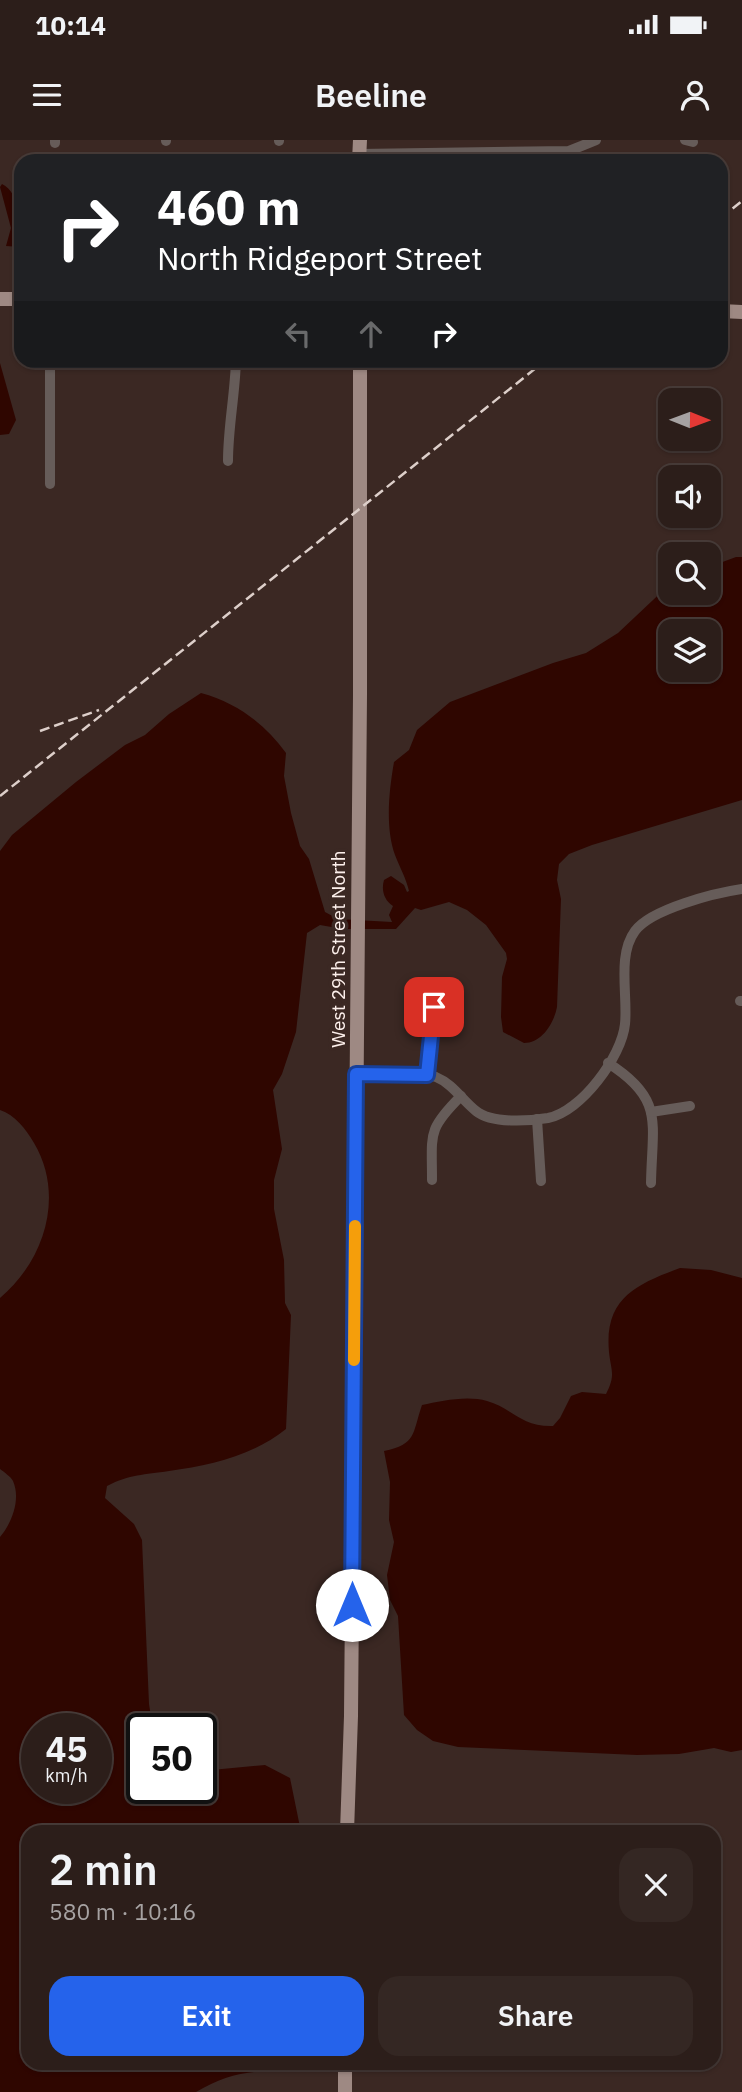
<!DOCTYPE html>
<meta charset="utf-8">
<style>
body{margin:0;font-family:"IBM Plex Sans",sans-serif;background:#342723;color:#f1f3f6;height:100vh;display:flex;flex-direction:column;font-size:26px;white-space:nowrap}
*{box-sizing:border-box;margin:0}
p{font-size:23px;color:#a6a2a2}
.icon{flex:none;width:38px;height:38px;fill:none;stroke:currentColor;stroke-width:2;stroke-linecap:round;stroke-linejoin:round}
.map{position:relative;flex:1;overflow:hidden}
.panel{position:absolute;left:21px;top:1685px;width:700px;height:245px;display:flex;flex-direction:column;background:#2c1e1a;border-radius:21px;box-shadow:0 2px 5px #0004,0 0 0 2px #483c39}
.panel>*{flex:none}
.banner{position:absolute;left:14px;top:14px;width:714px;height:214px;border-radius:21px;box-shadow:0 2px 5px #0004,0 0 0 2px #483c39;background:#202124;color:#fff;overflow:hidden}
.needle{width:46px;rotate:91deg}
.buttons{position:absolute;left:658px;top:248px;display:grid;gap:14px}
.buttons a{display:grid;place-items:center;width:63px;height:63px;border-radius:14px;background:#2c1e1a;box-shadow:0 2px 5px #0004,0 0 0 2px #483c39;font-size:35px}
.speed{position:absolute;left:21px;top:1573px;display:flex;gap:14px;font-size:35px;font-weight:700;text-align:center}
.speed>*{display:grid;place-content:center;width:91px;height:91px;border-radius:50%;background:#2c1e1a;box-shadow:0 2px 5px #0004,0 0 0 2px #483c39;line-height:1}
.speed small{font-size:18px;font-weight:400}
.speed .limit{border:4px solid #111;border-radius:10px;background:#fff;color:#111}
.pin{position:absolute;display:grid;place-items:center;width:60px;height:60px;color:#fff;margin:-30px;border-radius:14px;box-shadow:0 4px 10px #0006}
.me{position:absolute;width:77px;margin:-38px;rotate:0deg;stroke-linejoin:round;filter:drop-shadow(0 0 5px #0008)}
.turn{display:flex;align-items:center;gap:24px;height:147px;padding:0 28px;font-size:32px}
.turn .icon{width:91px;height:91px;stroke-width:2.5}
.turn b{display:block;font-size:49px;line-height:60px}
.lanes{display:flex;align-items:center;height:66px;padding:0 28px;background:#0003;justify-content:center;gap:35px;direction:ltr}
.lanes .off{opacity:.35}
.round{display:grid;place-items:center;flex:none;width:74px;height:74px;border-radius:21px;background:#342723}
.summary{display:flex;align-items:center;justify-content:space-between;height:119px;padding:0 28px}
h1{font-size:42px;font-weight:600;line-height:52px}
.primary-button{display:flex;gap:14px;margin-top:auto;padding:14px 28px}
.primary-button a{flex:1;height:80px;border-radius:21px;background:#2563eb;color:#fff;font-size:28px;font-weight:600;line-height:80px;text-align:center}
.primary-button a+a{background:#342723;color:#f1f3f6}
.status{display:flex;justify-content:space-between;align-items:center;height:49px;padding:0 35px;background:#2c1e1a;direction:ltr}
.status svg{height:19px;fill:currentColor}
header{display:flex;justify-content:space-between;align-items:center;height:91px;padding:0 28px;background:#2c1e1a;font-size:32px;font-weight:600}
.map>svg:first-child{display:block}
.water{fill:#2f0600;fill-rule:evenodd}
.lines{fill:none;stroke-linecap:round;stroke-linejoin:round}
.minor{stroke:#665c59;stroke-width:10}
.major{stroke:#9e8983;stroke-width:14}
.rail{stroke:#ddcfca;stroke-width:2.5;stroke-dasharray:10 5;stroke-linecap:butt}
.route-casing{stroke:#184099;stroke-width:18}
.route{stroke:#2563eb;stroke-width:12}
.slow{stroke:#f59e0b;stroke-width:12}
.labels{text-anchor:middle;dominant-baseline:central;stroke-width:7;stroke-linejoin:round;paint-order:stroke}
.street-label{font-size:19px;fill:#fcefeb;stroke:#3b2823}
</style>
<div class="status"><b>10:14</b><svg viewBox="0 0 49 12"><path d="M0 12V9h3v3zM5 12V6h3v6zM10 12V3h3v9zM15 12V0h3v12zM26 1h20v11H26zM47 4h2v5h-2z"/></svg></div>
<header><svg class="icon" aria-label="menu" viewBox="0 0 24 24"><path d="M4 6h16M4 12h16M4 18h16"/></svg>Beeline<svg class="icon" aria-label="person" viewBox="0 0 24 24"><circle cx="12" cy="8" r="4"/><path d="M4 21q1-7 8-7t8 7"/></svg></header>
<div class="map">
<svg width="742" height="1952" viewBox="0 0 742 1952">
<rect width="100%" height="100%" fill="#3b2823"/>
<!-- water -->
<g class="water">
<path d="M2,44C21,53 21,88 21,107L6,106L11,88L0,47Z"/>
<path d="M0,223L16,280L9,294L0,295Z"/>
<path d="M736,417H742V660L592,705L569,714L559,724L557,740L561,759L557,867C554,883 542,903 524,903L503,892L501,877L502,837L507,819L506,813L486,785L467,770L449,762L421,770L415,768L396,789H343L320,785L307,793L296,892L282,934L273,950L282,1009L274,1040V1069L284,1120L285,1163L291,1175L286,1289C252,1316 211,1325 169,1331C144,1335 130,1334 107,1346L105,1358L134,1384L142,1400L149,1564L153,1589H142V1648H201V1631L265,1625L290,1638L301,1692H28V1923H273L266,1931C239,1932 220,1938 196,1952H0V1397C12,1383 21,1359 13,1341C11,1337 4,1332 0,1329V1158C45,1120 65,1055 34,1003C26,989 15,975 0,970V711L12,695L76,642L125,605L145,595L169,574L201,553C237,563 264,583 286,613L284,636L291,673L300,706L309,719L325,772L338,779L392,782L389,775L393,766C384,760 381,750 384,740L391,736L404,745L407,752L409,751C406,738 400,728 395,715C385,687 389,651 394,622L409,610L417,590L450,562L553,523L586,513L618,493L670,444V453H709V427ZM670,492H709V530H670ZM37,1589H96V1648H37Z"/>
<path d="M680,1128L711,1130L742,1138V1610L731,1612L714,1608L679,1614L637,1615L458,1607L433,1601L417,1590L404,1575L398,1476L390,1460L387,1435L394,1402L389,1380L390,1342L384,1311C417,1304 412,1294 422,1265C441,1261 467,1255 487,1261C512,1268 521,1287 553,1286L560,1278L571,1256L582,1252L606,1254C616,1235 611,1231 609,1212C604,1158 637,1144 680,1128Z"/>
</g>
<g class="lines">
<!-- minor -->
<g class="minor">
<path d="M279,0V1"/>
<path d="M685,0L693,2"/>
<path d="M166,1V0"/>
<path d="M55,3V0"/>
<path d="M359,14L569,11L596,0"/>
<path d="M228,321C228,287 235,255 236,220"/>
<path d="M50,344V220"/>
<path d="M740,861H742"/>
<path d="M608,923C665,959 652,983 651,1043"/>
<path d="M356,934C379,934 415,930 436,937C453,944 462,960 476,971C492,984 529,981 548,978C581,972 622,916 625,884C628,856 617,815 635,791C651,769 715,753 742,749"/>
<path d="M427,935L432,905L434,853"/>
<path d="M651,972L690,966"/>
<path d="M537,979L541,1041"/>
<path d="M432,1040C432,993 427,990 461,956"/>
</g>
<!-- major -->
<g class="major">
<path d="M359,21L360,0"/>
<path d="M0,159H21"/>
<path d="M721,171L742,172"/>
<path d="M347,1692L351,1576L360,555V220"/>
<path d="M345,1952V1923"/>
</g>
<!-- rail -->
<g class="rail">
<path d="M721,78L742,61"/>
<path d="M40,591L99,570"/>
<path d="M0,656L546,220"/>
</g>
</g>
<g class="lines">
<!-- route casing -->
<g class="route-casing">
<path id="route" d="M352,1465L356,934L427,935L434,867"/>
</g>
<!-- route -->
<use href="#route" class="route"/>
<!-- slow -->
<path class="slow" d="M354,1220L355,1086"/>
</g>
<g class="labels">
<!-- street labels -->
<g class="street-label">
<text transform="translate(338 809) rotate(-90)">West 29th Street North</text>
</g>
</g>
</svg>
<div class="buttons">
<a><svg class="needle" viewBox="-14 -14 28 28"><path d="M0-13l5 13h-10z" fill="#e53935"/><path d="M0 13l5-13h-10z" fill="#a6a2a2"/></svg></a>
<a><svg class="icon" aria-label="sound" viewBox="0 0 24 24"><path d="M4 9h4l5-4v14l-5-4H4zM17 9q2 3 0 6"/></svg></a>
<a><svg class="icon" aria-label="search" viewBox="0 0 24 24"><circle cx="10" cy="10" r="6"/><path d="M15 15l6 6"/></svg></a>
<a><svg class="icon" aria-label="layers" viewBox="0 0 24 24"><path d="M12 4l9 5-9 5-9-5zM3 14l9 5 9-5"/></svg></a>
</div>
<div class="speed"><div>45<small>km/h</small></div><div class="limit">50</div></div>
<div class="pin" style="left:434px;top:867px;background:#d93025"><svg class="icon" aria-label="arrive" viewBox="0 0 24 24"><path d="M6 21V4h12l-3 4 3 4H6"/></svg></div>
<svg class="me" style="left:352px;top:1465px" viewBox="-20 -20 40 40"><circle r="19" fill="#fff"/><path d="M0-13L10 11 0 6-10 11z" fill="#2563eb"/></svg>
<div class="banner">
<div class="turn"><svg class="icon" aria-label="right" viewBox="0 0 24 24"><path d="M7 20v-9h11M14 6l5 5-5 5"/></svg><div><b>460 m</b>North Ridgeport Street</div></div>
<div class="lanes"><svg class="icon off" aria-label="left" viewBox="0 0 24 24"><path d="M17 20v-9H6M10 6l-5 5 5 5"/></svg><svg class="icon off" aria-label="ahead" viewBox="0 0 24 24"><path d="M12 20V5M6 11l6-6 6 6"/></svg><svg class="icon" aria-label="right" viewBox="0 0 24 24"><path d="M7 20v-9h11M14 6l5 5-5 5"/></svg></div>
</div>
<section class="panel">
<div class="summary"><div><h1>2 min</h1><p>580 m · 10:16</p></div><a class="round"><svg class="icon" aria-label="close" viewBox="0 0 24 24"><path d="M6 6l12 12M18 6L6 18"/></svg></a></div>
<div class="primary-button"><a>Exit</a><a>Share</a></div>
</section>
</div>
